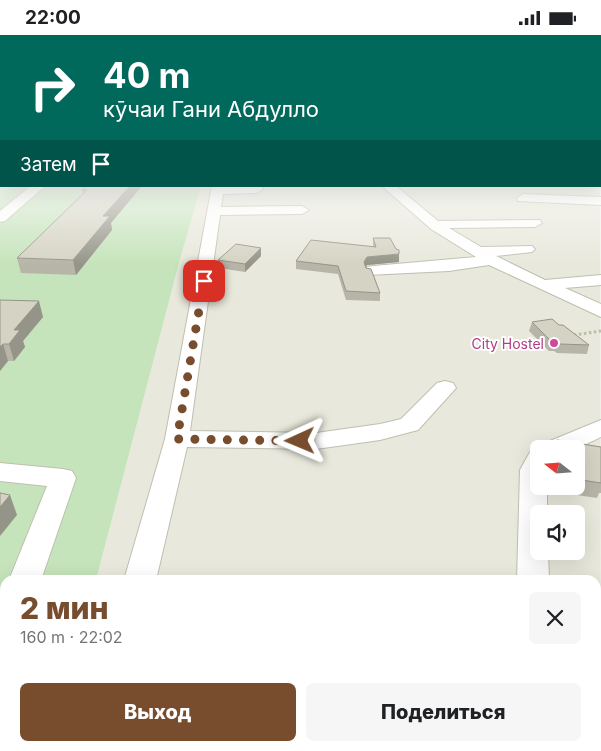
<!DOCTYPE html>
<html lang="ru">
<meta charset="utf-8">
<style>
body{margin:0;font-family:Inter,sans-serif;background:#f6f6f6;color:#202124;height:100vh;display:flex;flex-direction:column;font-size:19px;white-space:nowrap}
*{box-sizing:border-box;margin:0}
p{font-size:16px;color:#757577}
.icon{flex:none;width:28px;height:28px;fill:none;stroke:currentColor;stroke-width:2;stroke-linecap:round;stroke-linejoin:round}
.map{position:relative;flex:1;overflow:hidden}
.drawer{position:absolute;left:0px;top:540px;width:601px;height:176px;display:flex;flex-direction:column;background:#fff;border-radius:15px 15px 0 0;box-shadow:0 5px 20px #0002}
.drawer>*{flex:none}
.guide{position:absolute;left:0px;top:0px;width:601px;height:152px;box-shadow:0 5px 20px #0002;background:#00695c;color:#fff;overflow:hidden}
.needle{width:32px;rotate:287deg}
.buttons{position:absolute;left:530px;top:405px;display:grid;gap:10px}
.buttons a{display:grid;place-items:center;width:55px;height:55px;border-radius:8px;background:#fff;box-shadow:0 5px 20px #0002;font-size:25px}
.pin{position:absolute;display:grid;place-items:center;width:42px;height:42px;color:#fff;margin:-21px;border-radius:10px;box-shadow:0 2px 8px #0006}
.me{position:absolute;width:55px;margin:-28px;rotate:269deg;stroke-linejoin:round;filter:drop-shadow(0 0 4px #0008)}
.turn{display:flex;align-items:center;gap:18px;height:105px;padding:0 20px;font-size:22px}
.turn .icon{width:65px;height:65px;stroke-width:2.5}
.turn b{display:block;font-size:35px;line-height:42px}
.then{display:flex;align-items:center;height:48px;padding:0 20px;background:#0003;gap:10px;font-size:19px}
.round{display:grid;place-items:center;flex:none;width:52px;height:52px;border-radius:8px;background:#f6f6f6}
.summary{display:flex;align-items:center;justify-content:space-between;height:85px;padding:0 20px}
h1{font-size:30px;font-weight:800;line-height:38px;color:#774d2d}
.button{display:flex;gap:10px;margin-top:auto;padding:10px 20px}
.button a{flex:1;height:58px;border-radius:8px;background:#774d2d;color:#fff;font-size:20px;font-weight:800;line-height:58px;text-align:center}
.button a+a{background:#f6f6f6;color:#202124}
.status{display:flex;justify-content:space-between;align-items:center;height:35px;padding:0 25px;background:#fff;direction:ltr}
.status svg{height:14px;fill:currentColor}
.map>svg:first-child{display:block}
.residential{fill:#e8e8dc;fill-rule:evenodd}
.green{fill:#c5e4bb}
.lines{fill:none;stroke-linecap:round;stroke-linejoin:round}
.minor-casing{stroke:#bfbfb0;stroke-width:2}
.path{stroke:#bfbea3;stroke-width:3;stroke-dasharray:2.5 2.5;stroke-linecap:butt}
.minor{fill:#fff;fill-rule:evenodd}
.wall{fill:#b7b5a8}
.shaded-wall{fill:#959488}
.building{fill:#d5d3c3;stroke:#959488}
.route{stroke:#774d2d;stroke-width:9;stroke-dasharray:0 16.2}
.hotel-dot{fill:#d1479c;stroke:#fff;stroke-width:2}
.labels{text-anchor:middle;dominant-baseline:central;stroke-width:4;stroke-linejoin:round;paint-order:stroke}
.hotel-label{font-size:14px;fill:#b23c85;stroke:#fff;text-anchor:end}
</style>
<div class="status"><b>22:00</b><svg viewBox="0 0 49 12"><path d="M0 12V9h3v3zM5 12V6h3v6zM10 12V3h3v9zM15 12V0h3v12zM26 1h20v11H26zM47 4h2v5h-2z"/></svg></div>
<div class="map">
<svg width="601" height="716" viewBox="0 0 601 716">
<rect width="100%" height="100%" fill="#f5f5ed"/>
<!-- residential -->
<path class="residential" d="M600,130L601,716H52L53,711H596V545H96L180,224L201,151H600ZM539,414H576V451H539ZM539,479H576V516H539Z"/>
<!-- green -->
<path class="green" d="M0,130L1,151H201L180,224L96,545H5V711H53L52,716H0Z"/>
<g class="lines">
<!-- minor casing -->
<g class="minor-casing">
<g id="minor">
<path d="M31,151H45L5,186L0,187V176Z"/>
<path d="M212,151H261L263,154L257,158L223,159L221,172L302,171L309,175L302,179L220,180L190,396L316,398L380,389L401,384L437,348L445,346L453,348L456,353L418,395L380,405L316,414L187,412L156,545H124L165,404Z"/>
<path d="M382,151H396L438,186L540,185L542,188L535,192L449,193L481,212L532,211L535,214L532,217L496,221L545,245L601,240V250L565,253L601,269V282L489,230L449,236L367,240L365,236L367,232L373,231L476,222L431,194Z"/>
<path d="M523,159L601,162V170L518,166L517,163Z"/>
<path d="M601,385V402L576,414H542L545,408Z"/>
<path d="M539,414V451H547V479H539V516H548L549,545H517L520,435L530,417Z"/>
<path d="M0,428L63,434L72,436L76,443L41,545H9L47,451L0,446Z"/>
<path d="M5,584V626L0,628V585Z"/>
<path d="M76,711H116L115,716H75Z"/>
<rect x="512" y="711" width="40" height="5"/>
</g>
</g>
<!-- path -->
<path class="path" d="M574,300L601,296"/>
<!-- minor -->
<use href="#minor" class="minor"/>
</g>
<!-- wall -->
<g class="wall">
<path d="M86,151L111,188L112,195L76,240L21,238L17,223L83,160L82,155Z"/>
<path d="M373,203L399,227L367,230L366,232L380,258V266L346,265L338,239L296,234V226L373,212Z"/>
<path d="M261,213V221L245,237L219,233L218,225Z"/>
<path d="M0,265L43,282L23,306L25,312L14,326H8L0,336Z"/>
<path d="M532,287L559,290L589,310L587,319L557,318L554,316H549L529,296Z"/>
<path d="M557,405L601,412V458H599L597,463L577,460L576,453L566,451H576V414H555Z"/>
</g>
<!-- shaded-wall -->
<g class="shaded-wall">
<path d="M130,151H142L111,188L112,195L76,240L73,225L103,181Z"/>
<path d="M261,213V221L245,237V229Z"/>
<path d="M399,219V227L367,230L363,235L364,227L367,222Z"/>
<path d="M39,266L43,282L23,306L25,312L14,326L9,309L14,295Z"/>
<path d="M3,309L8,326L0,336V312Z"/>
<path d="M10,460L17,480L0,501V472Z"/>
</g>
<!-- building -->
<g class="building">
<path d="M86,151H130L103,181H110L73,225L17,223L87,155H82Z"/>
<path d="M373,203H390L396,214L399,215V219L367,222L364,227L366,233L371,234L380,258L346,256L338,231L296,226L311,205L376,212Z"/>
<path d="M236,209L261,213L245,229L218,225Z"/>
<path d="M0,265L39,266L14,295H20L9,309H3L0,312Z"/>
<path d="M552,284L559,290H563L589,310L560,309L557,306L552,307L532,287Z"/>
<path d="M557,405L601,412V448L582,445L581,438L576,437V414H558Z"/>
<path d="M0,458L10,460L0,472Z"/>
</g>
<!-- sky -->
<linearGradient id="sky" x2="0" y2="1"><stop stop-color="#92bae8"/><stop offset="0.57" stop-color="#fafaf7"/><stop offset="1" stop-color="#fafaf7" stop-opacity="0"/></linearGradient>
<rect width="601" height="230" fill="url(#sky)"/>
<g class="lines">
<!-- route -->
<path class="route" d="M204,246L177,404L300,406"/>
</g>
<!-- markers -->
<circle class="hotel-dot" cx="554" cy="308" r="5"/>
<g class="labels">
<!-- hotel labels -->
<g class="hotel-label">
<text x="544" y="308">City Hostel</text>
</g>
</g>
</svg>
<div class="buttons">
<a><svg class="needle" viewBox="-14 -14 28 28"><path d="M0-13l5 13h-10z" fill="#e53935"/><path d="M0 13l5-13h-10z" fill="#757577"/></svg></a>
<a><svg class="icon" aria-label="sound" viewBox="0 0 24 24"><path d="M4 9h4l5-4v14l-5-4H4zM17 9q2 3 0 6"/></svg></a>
</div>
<div class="pin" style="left:204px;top:246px;background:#d93025"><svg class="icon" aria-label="arrive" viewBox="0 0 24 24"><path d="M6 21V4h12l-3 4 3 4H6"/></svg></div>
<svg class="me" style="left:300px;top:406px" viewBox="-20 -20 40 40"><path d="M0-17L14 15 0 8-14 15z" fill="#774d2d" stroke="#fff" stroke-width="4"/></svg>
<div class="guide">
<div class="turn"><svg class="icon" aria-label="right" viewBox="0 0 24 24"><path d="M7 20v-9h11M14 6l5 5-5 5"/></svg><div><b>40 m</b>кӯчаи Гани Абдулло</div></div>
<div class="then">Затем<svg class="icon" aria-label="arrive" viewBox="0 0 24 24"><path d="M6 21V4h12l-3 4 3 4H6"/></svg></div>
</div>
<section class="drawer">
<div class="summary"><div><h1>2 мин</h1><p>160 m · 22:02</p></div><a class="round"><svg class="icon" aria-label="close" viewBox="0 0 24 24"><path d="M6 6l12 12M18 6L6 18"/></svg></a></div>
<div class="button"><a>Выход</a><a>Поделиться</a></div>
</section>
</div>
